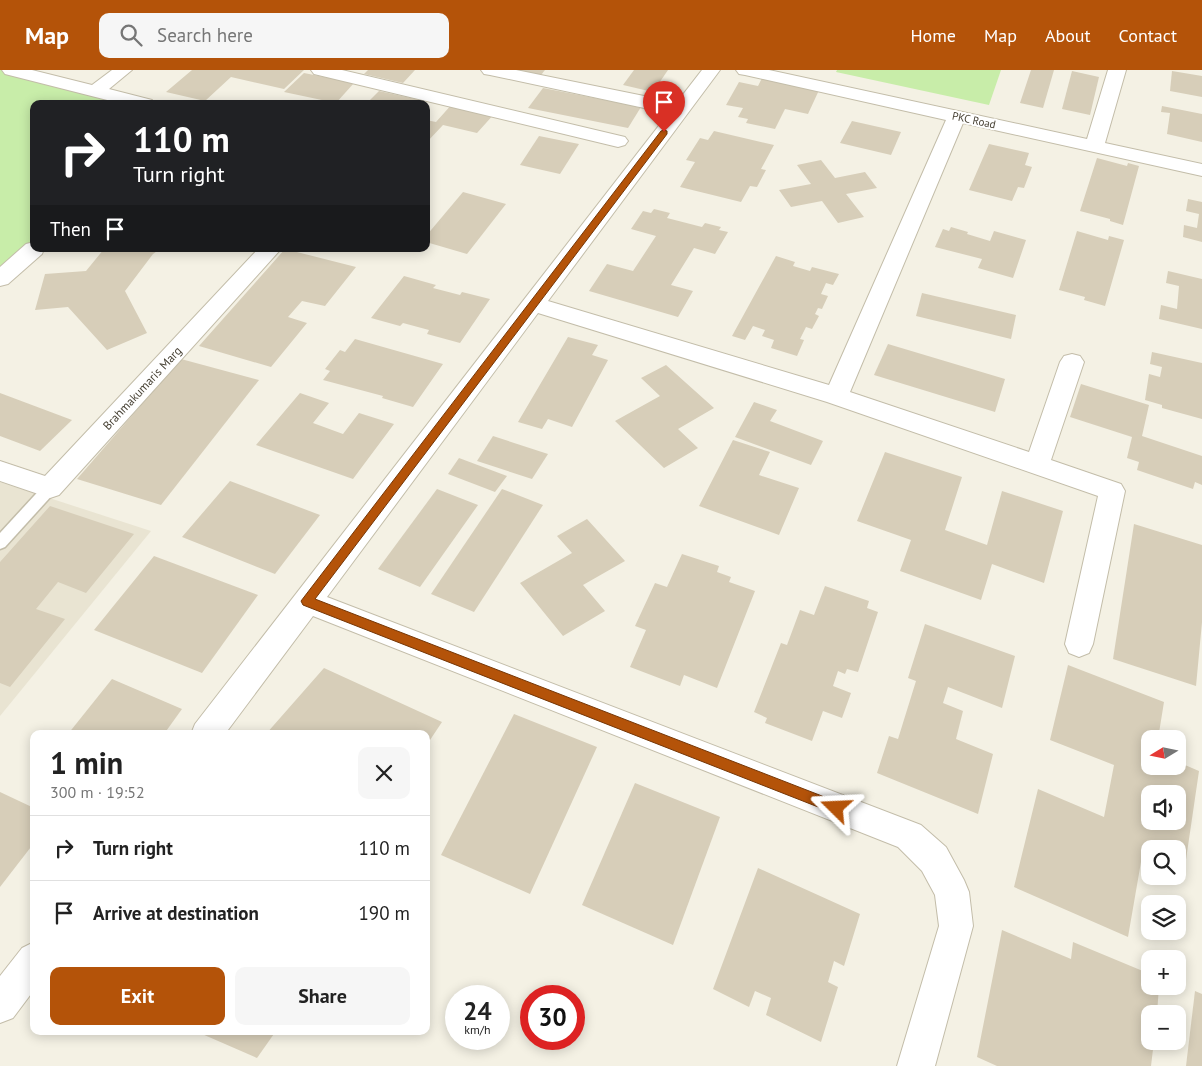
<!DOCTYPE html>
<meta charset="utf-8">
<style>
body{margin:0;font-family:"PT Sans",sans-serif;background:#f6f6f6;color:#222;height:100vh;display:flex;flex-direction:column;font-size:19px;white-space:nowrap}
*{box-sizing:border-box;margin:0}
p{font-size:16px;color:#767676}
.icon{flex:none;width:28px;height:28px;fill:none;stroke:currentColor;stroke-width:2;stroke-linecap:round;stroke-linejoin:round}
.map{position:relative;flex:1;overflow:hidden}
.panel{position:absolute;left:30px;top:660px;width:400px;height:305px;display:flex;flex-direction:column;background:#fff;border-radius:10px;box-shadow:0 2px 12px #0003}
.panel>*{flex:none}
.guide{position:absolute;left:30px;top:30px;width:400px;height:152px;border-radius:10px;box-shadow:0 2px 12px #0003;background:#202124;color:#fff;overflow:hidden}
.needle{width:32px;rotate:260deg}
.controls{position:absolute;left:1141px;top:660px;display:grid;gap:10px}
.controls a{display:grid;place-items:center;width:45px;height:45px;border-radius:10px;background:#fff;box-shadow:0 2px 12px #0003;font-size:25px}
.speed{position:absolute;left:445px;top:915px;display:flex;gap:10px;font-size:25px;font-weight:700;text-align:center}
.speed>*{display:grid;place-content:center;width:65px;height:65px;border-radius:50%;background:#fff;box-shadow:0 2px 12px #0003;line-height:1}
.speed small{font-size:12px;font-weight:400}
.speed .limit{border:8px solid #d22;background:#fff;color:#111}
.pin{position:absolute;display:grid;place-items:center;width:42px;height:42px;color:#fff;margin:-51px -21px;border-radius:50% 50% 50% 0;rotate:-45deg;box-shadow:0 0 5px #0007}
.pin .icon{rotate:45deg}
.me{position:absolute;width:55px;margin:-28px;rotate:291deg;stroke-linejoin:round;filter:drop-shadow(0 0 4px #0008)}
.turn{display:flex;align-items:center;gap:18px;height:105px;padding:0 20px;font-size:22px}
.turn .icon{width:65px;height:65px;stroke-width:2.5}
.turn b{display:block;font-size:35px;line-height:42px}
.then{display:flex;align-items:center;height:48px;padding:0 20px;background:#0003;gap:10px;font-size:19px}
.round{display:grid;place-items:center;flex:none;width:52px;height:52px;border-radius:10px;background:#f6f6f6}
.headline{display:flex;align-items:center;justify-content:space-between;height:85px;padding:0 20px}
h1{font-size:30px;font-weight:700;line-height:38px}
.action{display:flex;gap:10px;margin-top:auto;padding:10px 20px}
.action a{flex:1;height:58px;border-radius:10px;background:#b45309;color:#fff;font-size:20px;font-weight:700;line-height:58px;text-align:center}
.action a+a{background:#f6f6f6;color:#222}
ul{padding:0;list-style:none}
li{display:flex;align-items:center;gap:15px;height:65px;padding:0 20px;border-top:1px solid #e0e0e0}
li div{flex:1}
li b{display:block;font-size:19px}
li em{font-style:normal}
header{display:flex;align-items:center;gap:30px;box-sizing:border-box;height:70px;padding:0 25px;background:#b45309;color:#fff}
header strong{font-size:24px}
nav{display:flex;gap:28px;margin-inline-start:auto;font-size:18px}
.search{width:350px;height:45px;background:#f6f6f6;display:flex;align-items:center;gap:12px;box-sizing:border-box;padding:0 18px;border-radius:10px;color:#767676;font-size:19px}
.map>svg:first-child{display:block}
.residential{fill:#e9e4d2}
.green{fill:#c8eda9}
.building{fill:#d7ceb9;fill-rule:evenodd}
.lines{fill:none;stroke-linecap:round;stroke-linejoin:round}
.lane-casing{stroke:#c3bda9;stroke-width:3}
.street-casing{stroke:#c3bda9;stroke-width:2}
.lane{fill:#fff;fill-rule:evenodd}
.street{fill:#fff;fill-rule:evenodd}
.route{fill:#b45309;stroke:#753606}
.labels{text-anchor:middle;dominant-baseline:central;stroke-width:4;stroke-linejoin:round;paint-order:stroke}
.far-street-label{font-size:11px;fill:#474134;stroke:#fff}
.street-label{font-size:12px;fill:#474134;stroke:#fff}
</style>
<header>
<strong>Map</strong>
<div class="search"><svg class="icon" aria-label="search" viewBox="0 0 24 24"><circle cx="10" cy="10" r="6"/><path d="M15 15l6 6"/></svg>Search here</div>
<nav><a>Home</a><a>Map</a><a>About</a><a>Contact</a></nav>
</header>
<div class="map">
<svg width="1202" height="996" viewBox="0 0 1202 996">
<rect width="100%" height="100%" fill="#f4f1e4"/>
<!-- residential -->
<path class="residential" d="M0,412L151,461L0,646Z"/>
<!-- green -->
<g class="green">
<path d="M0,0H11L146,34H34V179L0,209Z"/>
<path d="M837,0H1001L989,35L836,2Z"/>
</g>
<!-- building -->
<g class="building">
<path d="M192,0H304L284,19L231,7L205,31L166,22Z"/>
<path d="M368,0H415L403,13L364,4Z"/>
<path d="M518,0H545L541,5Z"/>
<path d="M634,0H668L653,22L623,15Z"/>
<path d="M1031,0H1054L1043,38L1020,33Z"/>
<path d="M1072,1L1099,7L1090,45L1062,39Z"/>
<path d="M1172,1L1202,6V27L1170,21Z"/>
<path d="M304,3L354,13L336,33L284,22Z"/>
<path d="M763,6L820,18L808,44L785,39L775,59L746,53L748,49L738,47L743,38L726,35L739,12L758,16Z"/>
<path d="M543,18L641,37L628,58L528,38Z"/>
<path d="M379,21L420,30L417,34H366Z"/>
<path d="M453,33L495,43L477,63L443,55L426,73V50L436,52Z"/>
<path d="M1162,36L1202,44V72L1167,64L1170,43L1161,42Z"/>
<path d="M852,51L901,62L891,85L840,73Z"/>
<path d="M714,61L774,75L761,99L766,100L757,117L750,116L741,132L680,117L695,92L686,90L700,68L708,70Z"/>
<path d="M539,66L579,74L560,104L520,95Z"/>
<path d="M989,74L1029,83L1025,95L1032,97L1024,118L1018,117L1012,131L969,120Z"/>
<path d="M1097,88L1127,96L1128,93L1139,96L1123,155L1110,151V149L1080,141Z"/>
<path d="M821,90L835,108L865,102L877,118L846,124L864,147L838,153L822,131L791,137L779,120L811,114L797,95Z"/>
<path d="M463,122L506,134L467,184L426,172V166Z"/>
<path d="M1188,129L1202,132V172L1183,167L1184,155L1197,158L1199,144L1186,141Z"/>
<path d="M654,139L670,143L667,148L702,157L705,153L721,157L719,160L728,162L715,184L694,178L671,215L693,221L678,247L589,221L607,194L633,201L656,166L631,159L643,141L651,143Z"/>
<path d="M951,157L968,162L967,164L990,171L994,161L1026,170L1013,208L978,198L982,189L935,177L943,159L949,161Z"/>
<path d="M1077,161L1108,170L1109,166L1124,170L1105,236L1084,230L1085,227L1059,220Z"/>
<path d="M104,179H160L153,184L125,221L147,263L107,280L68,237L35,240L45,204L86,201Z"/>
<path d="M285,179L356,197L325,236L302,231L288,247L307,253L271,297L199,276Z"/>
<path d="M776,186L795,192L793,196L810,201L812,197L839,204L833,215L826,213L821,224L828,226L822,239L818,238L815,244L819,246L812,259L806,257L800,269L804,270L797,286L771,278L774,270L762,266L765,260L753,256L745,270L732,266Z"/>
<path d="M1168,201L1202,209V259L1159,249L1161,235L1177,239L1179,216L1166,213Z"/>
<path d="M404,206L436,215L433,218L460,225L462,222L490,229L460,273L427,264L429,260L403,253L400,256L371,248Z"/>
<path d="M922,223L1016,245L1011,269L916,246Z"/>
<path d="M568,267L598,275L592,285L608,290L572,357L548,349L542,359L518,352Z"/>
<path d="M355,269L443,294L413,337L382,328L383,326L323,310L330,301L325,299L340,280L345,282Z"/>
<path d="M888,274L1005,309L995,342L874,305Z"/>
<path d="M1152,282L1202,293V349L1162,338V335L1145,330L1149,304L1160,307L1162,297L1150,294Z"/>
<path d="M181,289L259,310L161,435L77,409Z"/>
<path d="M666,295L714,338L678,359L698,378L664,398L615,351L660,326L641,308Z"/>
<path d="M1081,314L1149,335L1142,366L1202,386V415L1195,412L1193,419L1137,400L1139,392L1127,388L1132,367L1070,347Z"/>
<path d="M0,323L72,350L40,381L0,366Z"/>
<path d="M300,323L329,333L313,353L343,364L359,343L394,354L353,409L256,375Z"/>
<path d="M754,332L777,340L770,351L823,371L811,395L735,367Z"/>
<path d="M493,366L548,384L532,409L477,391Z"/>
<path d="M733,370L770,382L759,405L799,418L779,465L699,436Z"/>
<path d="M885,382L962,407L945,460L987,475L1002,421L1063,441L1044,513L992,494L981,530L900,501L911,470L857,451Z"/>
<path d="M459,388L507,406L495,422L448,404Z"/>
<path d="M230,411L320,445L275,504L182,467Z"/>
<path d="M437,419L478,435L420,517L378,499Z"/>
<path d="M502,419L543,435L474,542L431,524Z"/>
<path d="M50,436L134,464L86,523L58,512L36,539L65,549L10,617L0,613V492Z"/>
<path d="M587,449L625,491L583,515L605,541L563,566L520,513L572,483L557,466Z"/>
<path d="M1134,454L1202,475V552L1196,616L1113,589Z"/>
<path d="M682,484L719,496L717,502L731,507L729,512L755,521L717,618L684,605L680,616L630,597L646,560L635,556L655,513L667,517Z"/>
<path d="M154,486L258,525L202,603L94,560Z"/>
<path d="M825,516L869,531L867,538L878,542L858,602L847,599L845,604L838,601L833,616L851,623L842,648L823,641L812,671L765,653L767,648L754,642L781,573L787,575L800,540L814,545Z"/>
<path d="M925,554L1015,586L1002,638L948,617L943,633L963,641L956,669L993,684L978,744L877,703L889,666L898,669L916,611L908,608Z"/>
<path d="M1068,595L1164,632L1158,669H1150V696H1178V692L1199,701L1183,810L1178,807V779H1150V796L1141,792L1128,867L1014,817L1038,719L1104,747L1114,695L1050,670ZM1150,724H1178V751H1150Z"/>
<path d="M324,598L442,652L426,676V664H266Z"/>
<path d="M112,609L182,639L164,664H68Z"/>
<path d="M514,644L597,677L530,824L441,785Z"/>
<path d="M635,713L720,747L673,875L582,835Z"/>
<path d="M0,722L34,738V773L0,817Z"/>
<path d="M758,798L860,844L844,896L834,891L828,912L838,917L821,972L766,945L771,928L755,921L749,937L713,919Z"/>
<path d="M1002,860L1071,889L1073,872L1150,904V916H1159L1157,944H1150V971H1154L1151,996H997L977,987Z"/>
<path d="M1195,921L1202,924V996H1186Z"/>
<path d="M202,961H276L257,988L202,964Z"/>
</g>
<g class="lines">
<!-- lane casing -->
<g class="lane-casing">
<path id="lane" d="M50,413L55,414L57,418L55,422L5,477L0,479V463L45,414Z"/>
</g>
<!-- street casing -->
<g class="street-casing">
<g id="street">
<path d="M2,0H32L92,15L112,0H132L109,19L152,30L155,34H123L5,4Z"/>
<path d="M311,0H342L625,67L628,71L625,75L618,77L314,4Z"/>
<path d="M481,0H516L649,27L655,29L658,33L655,37L649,39L490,5L484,4Z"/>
<path d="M702,0H720L548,231L829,315L946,50L745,5L739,4L736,0H769L1087,69L1108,0H1126L1105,73L1202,94V106L963,53L850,322L1029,382L1060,292L1064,286L1072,284L1080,286L1084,292L1051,390L1121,414L1125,421L1093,574L1089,583L1079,587L1069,583L1065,574L1098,426L827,332L538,243L327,527L921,755L946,777L964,810L969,822L973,856L935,996H897L939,856L935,825L922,801L898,777L313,546L225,664H191L195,654Z"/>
<path d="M34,172V179H44L42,184L8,214L0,216V197L26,174Z"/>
<path d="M258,179H281L59,425L50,428L0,411V391L45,406Z"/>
<path d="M34,872V920L13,948L0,953V906L22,878Z"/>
</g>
</g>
<!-- lane -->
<use href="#lane" class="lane"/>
<!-- street -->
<use href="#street" class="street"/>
</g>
<!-- route -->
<path class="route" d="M664,60L667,61V64L315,529L840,733L842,738L840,742L836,744L303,535L301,531L661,61Z"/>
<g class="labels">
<!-- far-street labels -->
<g class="far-street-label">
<text transform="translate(974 50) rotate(12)">PKC Road</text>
</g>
<!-- street labels -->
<g class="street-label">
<text transform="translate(142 318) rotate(-47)">Brahmakumaris Marg</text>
</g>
</g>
</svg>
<div class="controls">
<a><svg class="needle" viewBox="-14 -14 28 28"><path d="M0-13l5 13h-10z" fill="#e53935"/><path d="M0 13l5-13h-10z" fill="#767676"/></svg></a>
<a><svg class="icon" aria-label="sound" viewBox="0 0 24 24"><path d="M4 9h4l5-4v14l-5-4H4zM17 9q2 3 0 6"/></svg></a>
<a><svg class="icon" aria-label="search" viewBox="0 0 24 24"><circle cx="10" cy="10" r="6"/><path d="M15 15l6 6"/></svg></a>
<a><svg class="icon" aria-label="layers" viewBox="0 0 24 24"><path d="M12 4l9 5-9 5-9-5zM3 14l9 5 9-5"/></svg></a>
<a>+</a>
<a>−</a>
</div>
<div class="speed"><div>24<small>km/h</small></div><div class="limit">30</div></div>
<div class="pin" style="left:664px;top:62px;background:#d93025"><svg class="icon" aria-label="arrive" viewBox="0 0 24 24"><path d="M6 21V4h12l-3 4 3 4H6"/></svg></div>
<svg class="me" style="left:836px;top:738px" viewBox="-20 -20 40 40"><path d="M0-17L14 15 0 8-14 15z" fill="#b45309" stroke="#fff" stroke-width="4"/></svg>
<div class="guide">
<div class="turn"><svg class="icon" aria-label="right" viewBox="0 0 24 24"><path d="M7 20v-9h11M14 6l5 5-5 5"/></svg><div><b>110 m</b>Turn right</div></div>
<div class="then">Then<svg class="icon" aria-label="arrive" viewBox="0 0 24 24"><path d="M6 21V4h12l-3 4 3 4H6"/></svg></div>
</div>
<section class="panel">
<div class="headline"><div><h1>1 min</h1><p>300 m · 19:52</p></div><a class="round"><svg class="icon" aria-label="close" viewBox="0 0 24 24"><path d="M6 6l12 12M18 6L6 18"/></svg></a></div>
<ul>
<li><svg class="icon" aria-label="right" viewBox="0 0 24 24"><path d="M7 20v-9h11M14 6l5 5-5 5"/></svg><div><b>Turn right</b></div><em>110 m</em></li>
<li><svg class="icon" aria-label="arrive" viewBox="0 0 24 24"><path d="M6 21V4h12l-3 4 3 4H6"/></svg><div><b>Arrive at destination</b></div><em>190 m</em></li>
</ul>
<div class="action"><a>Exit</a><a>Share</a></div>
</section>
</div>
